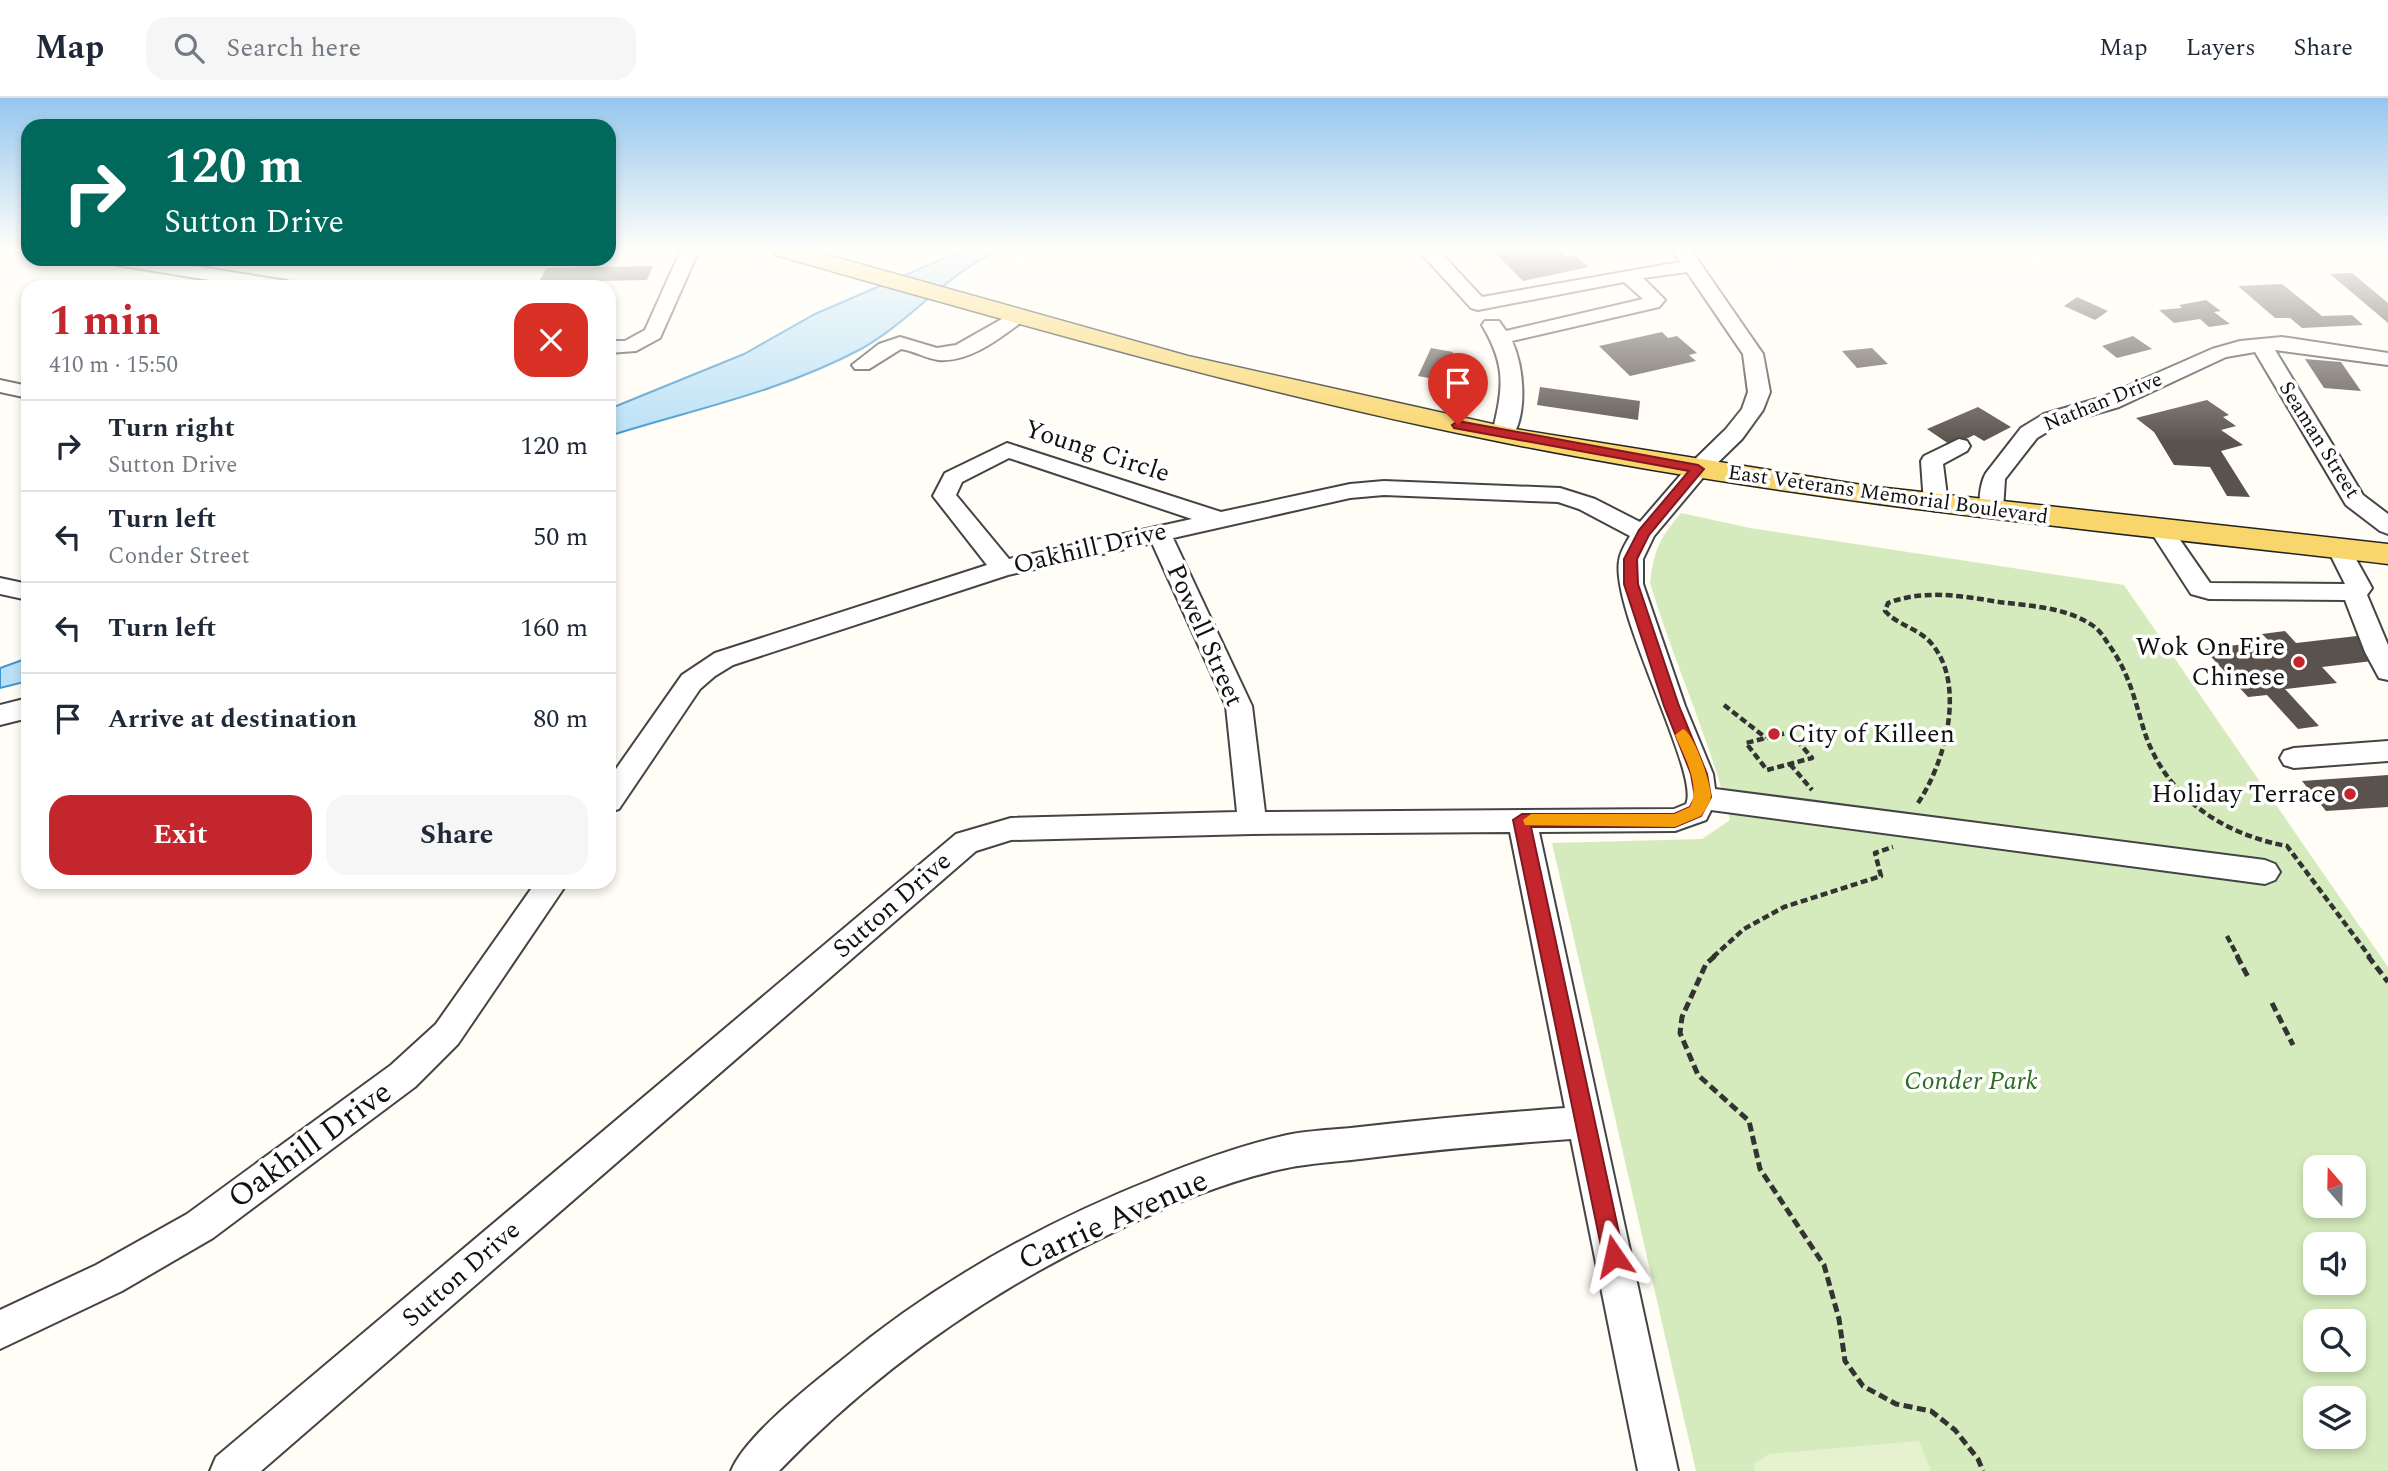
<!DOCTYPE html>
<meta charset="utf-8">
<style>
body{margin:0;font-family:Spectral,serif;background:#f6f6f7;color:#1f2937;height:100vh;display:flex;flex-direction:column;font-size:26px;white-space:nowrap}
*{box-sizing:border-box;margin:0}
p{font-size:23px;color:#747a83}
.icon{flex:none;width:38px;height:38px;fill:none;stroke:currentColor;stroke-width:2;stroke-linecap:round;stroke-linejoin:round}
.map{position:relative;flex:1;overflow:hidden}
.side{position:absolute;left:21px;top:182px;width:595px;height:609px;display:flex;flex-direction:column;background:#fff;border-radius:21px;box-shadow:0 4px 10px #0003}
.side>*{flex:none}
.guide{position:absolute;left:21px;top:21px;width:595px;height:147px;border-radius:21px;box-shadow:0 4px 10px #0003;background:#00695c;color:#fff;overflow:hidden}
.needle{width:46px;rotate:340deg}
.tools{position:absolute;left:2303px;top:1057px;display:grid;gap:14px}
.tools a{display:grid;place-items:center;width:63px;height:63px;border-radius:14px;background:#fff;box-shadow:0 4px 10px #0003;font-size:35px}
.pin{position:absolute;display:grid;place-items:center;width:60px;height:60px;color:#fff;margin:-72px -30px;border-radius:50% 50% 50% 0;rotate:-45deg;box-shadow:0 0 7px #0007}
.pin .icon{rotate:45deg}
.me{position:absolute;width:77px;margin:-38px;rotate:349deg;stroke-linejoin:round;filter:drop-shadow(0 0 5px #0008)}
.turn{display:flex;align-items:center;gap:24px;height:147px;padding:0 28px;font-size:32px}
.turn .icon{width:91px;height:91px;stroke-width:2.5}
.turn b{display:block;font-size:49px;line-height:60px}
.round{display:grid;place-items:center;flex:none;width:74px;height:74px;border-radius:21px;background:#f6f6f7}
.overview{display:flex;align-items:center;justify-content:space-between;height:119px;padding:0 28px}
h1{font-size:42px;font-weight:700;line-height:52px;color:#c4262e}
.cta{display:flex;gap:14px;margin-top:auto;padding:14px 28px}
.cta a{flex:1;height:80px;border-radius:21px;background:#c4262e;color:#fff;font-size:28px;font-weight:700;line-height:80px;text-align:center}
.cta a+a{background:#f6f6f7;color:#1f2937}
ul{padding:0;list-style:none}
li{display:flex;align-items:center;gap:21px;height:91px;padding:0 28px;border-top:2px solid #e0e1e3}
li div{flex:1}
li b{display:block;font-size:26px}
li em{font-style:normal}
header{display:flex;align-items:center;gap:42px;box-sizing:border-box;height:98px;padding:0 35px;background:#fff;border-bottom:2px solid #e0e1e3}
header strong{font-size:33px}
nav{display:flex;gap:38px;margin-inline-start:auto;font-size:24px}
.search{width:490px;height:63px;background:#f6f6f7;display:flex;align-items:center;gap:18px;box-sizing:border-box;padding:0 24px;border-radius:21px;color:#747a83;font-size:26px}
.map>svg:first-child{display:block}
.green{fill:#d5ebbd;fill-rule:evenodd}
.pitch{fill:#e6f2cf}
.water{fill:#b9e0f7;stroke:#3f96cf;stroke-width:2}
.building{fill:#5a524d}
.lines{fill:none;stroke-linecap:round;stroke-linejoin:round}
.minor-casing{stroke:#444;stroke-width:4}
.major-casing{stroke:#222;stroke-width:3}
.path-far1{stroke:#333;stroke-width:4.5;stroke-dasharray:7 3.5;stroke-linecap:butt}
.path{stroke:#333;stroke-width:5;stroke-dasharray:9 4.5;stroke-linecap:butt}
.minor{fill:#fff;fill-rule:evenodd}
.major{fill:#f9d66b;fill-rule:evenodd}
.route{fill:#c4262e;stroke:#7f191e;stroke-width:2}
.slow{fill:#f59e0b}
.poi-dot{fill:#c4262e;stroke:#fff;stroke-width:2.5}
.labels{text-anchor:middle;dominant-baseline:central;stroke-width:7;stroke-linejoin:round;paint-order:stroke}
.far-street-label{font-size:21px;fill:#111;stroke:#fff}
.street-label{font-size:26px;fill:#111;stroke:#fff}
.poi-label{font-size:26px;fill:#111;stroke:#fff;text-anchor:end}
.park-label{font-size:26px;font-style:italic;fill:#2f6b1f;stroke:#fff}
.near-street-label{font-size:32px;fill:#111;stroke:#fff}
</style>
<header>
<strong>Map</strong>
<div class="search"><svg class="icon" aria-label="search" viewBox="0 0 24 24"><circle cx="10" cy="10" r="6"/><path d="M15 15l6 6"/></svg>Search here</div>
<nav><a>Map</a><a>Layers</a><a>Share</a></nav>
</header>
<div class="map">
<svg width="2388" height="1373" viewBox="0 0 2388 1373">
<rect width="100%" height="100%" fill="#fffdf5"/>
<!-- green -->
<path class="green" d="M1681,415L1750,430L2124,487L2388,869V1373H1696L1552,745L1702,741L1730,722C1710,641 1674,565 1650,485C1654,452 1659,441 1681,415ZM2315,1069H2354V1108H2315ZM2315,1146H2354V1185H2315ZM2315,1223H2354V1262H2315ZM2315,1300H2354V1339H2315Z"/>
<!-- pitch -->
<path class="pitch" d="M1919,1343L1931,1373H1755L1753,1367L1769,1356Z"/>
<!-- water -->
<g class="water">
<path d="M963,152H1000C949,173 910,224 861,251C780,294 695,311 609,338V311L744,256L815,216Z"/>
<path d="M28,560V583L0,590V570Z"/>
</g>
<!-- building -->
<g class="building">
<path d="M1492,152H1559L1566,158L1575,157L1589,169L1523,183Z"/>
<path d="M653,168L647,182L539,184L546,170Z"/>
<path d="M2352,175L2388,205V225L2330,176Z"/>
<path d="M2282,186L2322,218L2352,217L2363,227L2302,230L2290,220H2275L2238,188Z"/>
<path d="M2077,199L2108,213L2095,222L2064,208Z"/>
<path d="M2206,202L2221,213L2214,214L2230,226L2209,229L2200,221L2174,225L2159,212L2182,210L2179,207Z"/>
<path d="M1662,234L1668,240L1677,238L1697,255L1689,257L1696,263L1630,278L1599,248Z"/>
<path d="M2133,238L2152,251L2117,260L2102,248Z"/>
<path d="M1431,250L1453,254L1449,265L1467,269L1465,275L1482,278L1477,289L1418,278Z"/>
<path d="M1872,250L1888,266L1857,270L1842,253Z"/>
<path d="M2305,261L2341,264L2361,293L2324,290Z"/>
<path d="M1540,289L1640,303L1638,322L1537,307Z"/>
<path d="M2207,302L2229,317L2223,319L2236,328L2221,332L2243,347L2221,353L2250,399L2227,398L2210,369L2174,367L2154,334L2136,320Z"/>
<path d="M1978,309L2011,329L1984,343L1974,337L1952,348L1927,331Z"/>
<path d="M2285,533L2296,545L2357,538L2381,562L2322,569L2337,585L2285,591L2319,628L2298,631L2267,597L2248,599L2204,551L2269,543L2262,536Z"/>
<path d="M2388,677V709L2326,713L2302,683Z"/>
</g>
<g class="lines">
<!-- minor casing -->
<g class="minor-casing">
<g id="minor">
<path d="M681,152H699L660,240L636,253L609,255V243H625L645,232Z"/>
<path d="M1418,152H1438L1482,199L1680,164L1672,152H1691L1763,256L1770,294L1763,312L1742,341L1706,376L1654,438L1643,461V486L1685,608L1713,676L1715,691L2265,762L2275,766L2280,774L2275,782L2265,786L1711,712L1706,722L1675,733L1539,734L1678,1373H1638L1571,1041C1501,1046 1431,1052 1360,1061C1336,1064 1311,1065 1287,1070C1228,1082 1172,1106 1118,1132C990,1192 877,1272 779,1373H731C746,1337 811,1287 842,1262C936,1184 1043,1125 1156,1080C1198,1063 1242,1047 1287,1037C1311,1032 1336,1032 1360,1029C1428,1021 1497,1015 1565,1010L1510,734L1252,736L1011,742L976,753L261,1373H210L216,1359L956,736L1011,720L1237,714L1226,608L1152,445L1008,477L733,567L715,578L700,591L619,711L609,714V681L682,577L715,555L987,467L933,398L945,375L1007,345L1221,414L1350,386L1384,383L1560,390L1595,401L1640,424L1690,366L1726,331L1742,311L1748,294L1743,256L1687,174L1643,180L1665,202L1659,209L1512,243C1524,269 1528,316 1511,341H1495L1492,336C1503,290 1507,269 1482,227L1485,223H1499L1506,233L1643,201L1624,184L1478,212L1471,210ZM1009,360L1192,421L1009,461L956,397L962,384ZM1384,397L1558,404L1579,411L1630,438C1626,445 1620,454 1619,463C1611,515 1701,677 1686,706L1674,711L1265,714L1252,608L1173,440L1350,400Z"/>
<path d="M108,161H151L287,183L297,189H252L117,167Z"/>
<path d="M1016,213L1023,215L1026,219L1023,223C1000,240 969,265 938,262C925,260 914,253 901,251L869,271H855L852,267L879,246L900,239L937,250L956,247Z"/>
<path d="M2282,239L2388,255V267L2275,252L2363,397L2388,416V436L2380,433L2346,407L2255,254L2226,259L2119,309L2060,326L2037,340L2005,381L2003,412L1999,417L1991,419L1983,417C1977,408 1980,385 1986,375L2021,330L2044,316L2103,299L2212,251L2240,243Z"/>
<path d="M0,282L28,288V300L0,294Z"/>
<path d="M1959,341L1967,343L1970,348L1967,353L1943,366L1948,406L1944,411L1936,413L1928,411L1924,406L1921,363L1924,358Z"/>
<path d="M2161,423L2169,426L2210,485L2345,486L2327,450L2331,445L2339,442L2347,445L2372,490L2367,497L2388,547V582L2379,580L2365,554L2345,502L2209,501L2191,496L2149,431L2153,426Z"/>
<path d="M0,480L28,486V502L0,496Z"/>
<path d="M28,600V620L0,627V607Z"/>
<path d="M2388,643V663L2294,670L2284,667L2280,660L2284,653L2294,650Z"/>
<path d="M536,784H568L458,946L415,989L213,1140L122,1193L0,1251V1212L96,1167L187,1116L391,967L436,926Z"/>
</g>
</g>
<!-- major casing -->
<g class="major-casing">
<path id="major" d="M772,152H810L1188,258L1515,331L1868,388L2388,446V466C2095,432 1801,404 1511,346C1262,297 1019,226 775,157Z"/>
</g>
<!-- path-far1 -->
<g class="path-far1">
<path d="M1724,607L1766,640"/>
<path d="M1790,634L1812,660L1767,672L1746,645Z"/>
<path d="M1790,666L1812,692"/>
<path d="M1918,705C1945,665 1967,586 1931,545C1921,533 1903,528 1890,518L1885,513L1888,505C1925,491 1961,498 1999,504C2030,508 2069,509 2096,530C2101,534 2105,541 2109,547C2128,573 2134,599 2143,629C2163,697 2221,736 2287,748L2370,859"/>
<path d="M2227,838L2238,859"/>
<path d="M1713,859L1744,831L1784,809L1881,778L1875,755L1893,749"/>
</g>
<!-- path -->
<g class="path">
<path d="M1715,858L1706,866L1682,919L1680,935L1698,977L1749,1023L1760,1071L1824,1167L1839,1221L1845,1263L1863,1288L1896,1306L1931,1313L1955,1332L1978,1361L1983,1373"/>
<path d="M2237,858L2248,879"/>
<path d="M2368,858L2388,884"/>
<path d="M2272,905L2293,947"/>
</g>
<!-- minor -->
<use href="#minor" class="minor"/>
<!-- major -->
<use href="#major" class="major"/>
</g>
<!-- sky -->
<linearGradient id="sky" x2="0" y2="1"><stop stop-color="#95c6ee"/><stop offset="0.44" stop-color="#fffefa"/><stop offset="1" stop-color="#fffefa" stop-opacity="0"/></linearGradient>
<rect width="2388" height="345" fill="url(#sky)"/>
<!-- route -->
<path class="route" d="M1458,323L1698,367L1704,371L1649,437L1637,461L1638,486L1679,608L1707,676L1711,699L1701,718L1675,729H1531L1624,1158L1621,1165L1614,1168L1606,1165L1603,1158L1513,722L1522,716H1674L1690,709L1695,699L1691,676L1664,608L1624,486V461L1639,432L1689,373L1454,330L1452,327Z"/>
<!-- slow -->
<path class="slow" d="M1683,631C1694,635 1711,685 1711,698C1711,704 1705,712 1701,718L1675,729L1525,727L1523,722L1531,716H1674L1690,709C1701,687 1684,658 1675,637Z"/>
<!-- markers -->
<g class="poi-dot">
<circle cx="2299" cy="564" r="7"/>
<circle cx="1774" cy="636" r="7"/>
<circle cx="2350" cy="696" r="7"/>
</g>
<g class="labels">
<!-- far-street labels -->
<g class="far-street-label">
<text transform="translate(2103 304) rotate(-22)">Nathan Drive</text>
<text transform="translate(2319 342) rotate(58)">Seaman Street</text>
<text transform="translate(1888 397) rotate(8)">East Veterans Memorial Boulevard</text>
</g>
<!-- street labels -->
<g class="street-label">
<text transform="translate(1097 353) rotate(18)">Young Circle</text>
<text transform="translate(1090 450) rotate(-13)">Oakhill Drive</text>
<text transform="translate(1205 537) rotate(66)">Powell Street</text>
<text transform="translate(892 807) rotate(-41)">Sutton Drive</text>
<text transform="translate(461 1176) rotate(-41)">Sutton Drive</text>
</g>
<!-- poi labels -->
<g class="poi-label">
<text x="2285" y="549">Wok On Fire<tspan x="2285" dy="30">Chinese</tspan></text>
<text x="1788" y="636" text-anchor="start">City of Killeen</text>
<text x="2336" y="696">Holiday Terrace</text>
</g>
<!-- park labels -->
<g class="park-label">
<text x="1971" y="983">Conder Park</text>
</g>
<!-- near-street labels -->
<g class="near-street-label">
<text transform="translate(310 1047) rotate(-36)">Oakhill Drive</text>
<text transform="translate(1113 1122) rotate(-24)">Carrie Avenue</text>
</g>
</g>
</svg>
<div class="tools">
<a><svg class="needle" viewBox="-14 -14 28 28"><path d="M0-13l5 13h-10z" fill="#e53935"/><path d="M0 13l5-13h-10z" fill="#747a83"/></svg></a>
<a><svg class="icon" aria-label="sound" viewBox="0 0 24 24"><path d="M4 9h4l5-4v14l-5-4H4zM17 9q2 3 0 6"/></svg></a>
<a><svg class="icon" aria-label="search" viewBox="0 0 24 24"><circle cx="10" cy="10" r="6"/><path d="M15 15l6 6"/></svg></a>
<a><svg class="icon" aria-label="layers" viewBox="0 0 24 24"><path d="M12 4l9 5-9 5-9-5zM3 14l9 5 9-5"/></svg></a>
</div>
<div class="pin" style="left:1458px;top:327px;background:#d93025"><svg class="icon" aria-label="arrive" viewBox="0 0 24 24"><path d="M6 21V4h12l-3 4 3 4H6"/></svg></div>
<svg class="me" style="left:1614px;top:1158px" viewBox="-20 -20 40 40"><path d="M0-17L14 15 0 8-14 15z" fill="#c4262e" stroke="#fff" stroke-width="4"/></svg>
<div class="guide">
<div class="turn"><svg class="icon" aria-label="right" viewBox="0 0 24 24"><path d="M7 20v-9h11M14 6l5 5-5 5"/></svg><div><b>120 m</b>Sutton Drive</div></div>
</div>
<section class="side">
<div class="overview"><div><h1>1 min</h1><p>410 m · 15:50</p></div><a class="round" style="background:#d93025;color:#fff"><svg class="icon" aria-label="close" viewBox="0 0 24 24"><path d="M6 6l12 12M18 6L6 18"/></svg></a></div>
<ul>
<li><svg class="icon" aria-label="right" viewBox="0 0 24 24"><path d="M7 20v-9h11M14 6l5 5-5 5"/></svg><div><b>Turn right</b><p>Sutton Drive</p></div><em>120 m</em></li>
<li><svg class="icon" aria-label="left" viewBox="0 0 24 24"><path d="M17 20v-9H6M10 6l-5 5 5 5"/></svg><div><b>Turn left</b><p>Conder Street</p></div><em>50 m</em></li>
<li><svg class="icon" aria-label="left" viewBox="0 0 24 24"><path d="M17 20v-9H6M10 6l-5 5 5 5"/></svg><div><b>Turn left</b></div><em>160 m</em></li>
<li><svg class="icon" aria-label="arrive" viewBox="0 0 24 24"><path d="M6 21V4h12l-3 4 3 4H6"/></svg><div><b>Arrive at destination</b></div><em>80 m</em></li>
</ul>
<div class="cta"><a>Exit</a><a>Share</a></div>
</section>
</div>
